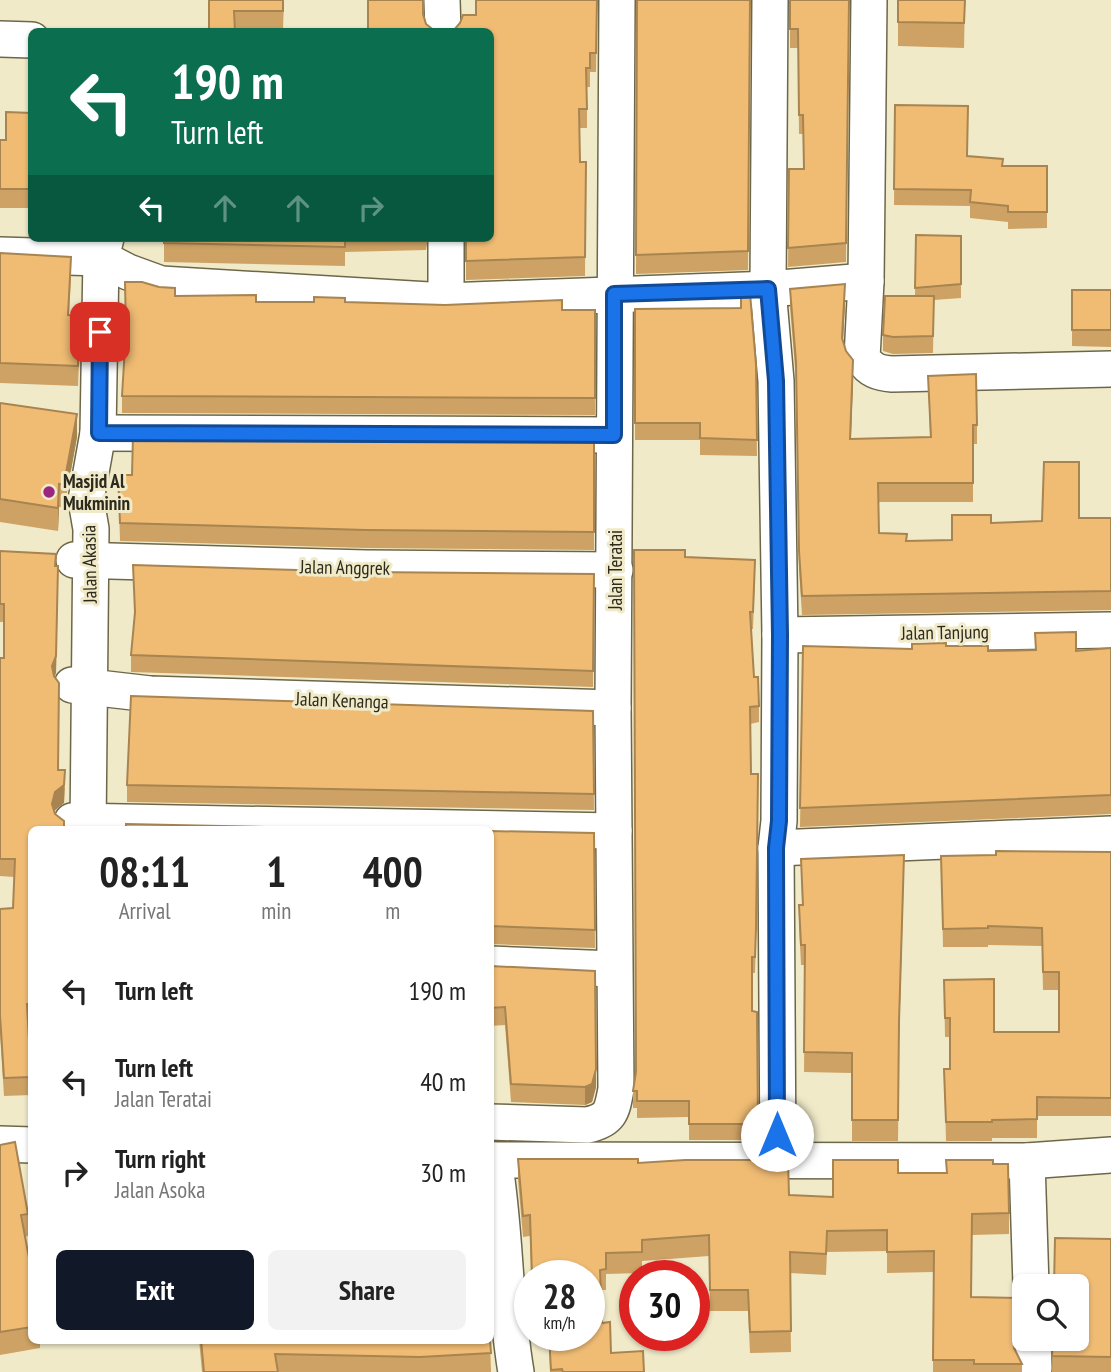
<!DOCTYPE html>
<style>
body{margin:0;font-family:"PT Sans Narrow",sans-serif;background:#f2f2f2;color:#222;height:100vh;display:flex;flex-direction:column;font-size:26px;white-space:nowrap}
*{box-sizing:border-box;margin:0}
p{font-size:23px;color:#767676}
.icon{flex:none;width:38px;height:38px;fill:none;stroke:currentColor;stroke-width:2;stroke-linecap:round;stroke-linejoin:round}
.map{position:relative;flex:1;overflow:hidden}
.drawer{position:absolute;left:28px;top:826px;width:466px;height:518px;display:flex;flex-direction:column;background:#fff;border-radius:10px;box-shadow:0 2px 5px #0004}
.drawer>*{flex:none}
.banner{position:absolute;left:28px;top:28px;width:466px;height:214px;border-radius:10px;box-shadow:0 2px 5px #0004;background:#0b6e4f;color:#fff;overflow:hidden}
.fabs{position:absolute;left:1012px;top:1274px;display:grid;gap:14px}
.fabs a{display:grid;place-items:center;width:77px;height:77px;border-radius:10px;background:#fff;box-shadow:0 2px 5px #0004;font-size:35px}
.speed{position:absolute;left:514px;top:1260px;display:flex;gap:14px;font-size:35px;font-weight:700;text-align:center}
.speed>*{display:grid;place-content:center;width:91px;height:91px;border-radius:50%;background:#fff;box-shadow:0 2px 5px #0004;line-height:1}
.speed small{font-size:18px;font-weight:400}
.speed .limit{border:10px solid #d22;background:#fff;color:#111}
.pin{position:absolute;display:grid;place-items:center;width:60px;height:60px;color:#fff;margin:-30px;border-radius:14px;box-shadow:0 4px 10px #0006}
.me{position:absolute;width:77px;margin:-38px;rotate:0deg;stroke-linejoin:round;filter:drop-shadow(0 0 5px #0008)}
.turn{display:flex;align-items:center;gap:24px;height:147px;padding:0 28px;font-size:32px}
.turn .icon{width:91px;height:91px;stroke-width:2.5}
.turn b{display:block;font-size:49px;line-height:60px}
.lanes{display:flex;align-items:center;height:66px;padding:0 28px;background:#0003;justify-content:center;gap:35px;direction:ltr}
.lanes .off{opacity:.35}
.eta{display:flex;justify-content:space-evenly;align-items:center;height:119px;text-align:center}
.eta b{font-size:42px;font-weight:700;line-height:49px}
.button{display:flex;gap:14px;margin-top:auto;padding:14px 28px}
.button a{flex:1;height:80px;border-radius:10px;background:#111827;color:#fff;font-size:28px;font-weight:700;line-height:80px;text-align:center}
.button a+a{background:#f2f2f2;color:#222}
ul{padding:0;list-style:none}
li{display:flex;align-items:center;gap:21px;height:91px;padding:0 28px}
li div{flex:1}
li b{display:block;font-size:26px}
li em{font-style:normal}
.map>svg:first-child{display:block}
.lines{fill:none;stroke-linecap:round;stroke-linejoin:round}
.minor-casing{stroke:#6d674a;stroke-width:38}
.minor{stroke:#fff;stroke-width:35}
.wall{fill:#cea264}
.shaded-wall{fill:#a88451}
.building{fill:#f0bc74;stroke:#a88451;stroke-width:2}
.route-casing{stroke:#114b97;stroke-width:18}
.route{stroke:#1a73e8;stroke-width:12}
.poi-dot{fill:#9b2682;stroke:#f0eac9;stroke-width:2.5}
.labels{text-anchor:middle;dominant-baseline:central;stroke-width:6;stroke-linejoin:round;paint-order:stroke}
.poi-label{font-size:19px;font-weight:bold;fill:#2c2a1d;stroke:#f0eac9;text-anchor:start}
.street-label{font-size:19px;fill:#2c2a1d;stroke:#f0eac9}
</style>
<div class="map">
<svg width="1111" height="1372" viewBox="0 0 1111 1372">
<rect width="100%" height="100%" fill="#f0eac9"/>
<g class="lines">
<!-- minor casing -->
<g class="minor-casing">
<g id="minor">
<path d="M442,0L443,32"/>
<path d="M770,0L768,289L776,381L780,635L779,821L776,848L778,1161"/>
<path d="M869,0L866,281L862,358C870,370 878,373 892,374L1111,369"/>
<path d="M0,39L32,40"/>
<path d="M446,238V301"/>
<path d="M0,255L101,258L128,272L161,284L446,301L768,289L866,281"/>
<path d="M98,433L614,435"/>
<path d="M74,560L366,568L615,570"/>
<path d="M780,635L1111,630"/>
<path d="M72,685L150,694L613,708"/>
<path d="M72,821L614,831"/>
<path d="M88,830L91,529L86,500L98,433L101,258L106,238"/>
<path d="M776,848L1111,834"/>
<path d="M490,964L613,969"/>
<path d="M490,1122L587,1125C611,1120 612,1111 616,1089L613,708L617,0"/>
<path d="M0,1144L32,1145"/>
<path d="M490,1160L1027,1161L1111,1155"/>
<path d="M494,1160C506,1230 504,1302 516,1372"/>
<path d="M1027,1161L1031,1286"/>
<path d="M1033,1339L1034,1368"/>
</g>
</g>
<!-- minor -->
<use href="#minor" class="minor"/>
</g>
<!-- wall -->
<g class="wall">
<path d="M209,0H284L283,30H235Z"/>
<path d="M597,0L596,72H590V87H587V128H579L580,162H586L585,276L466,280V238H490L454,30L476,15Z"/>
<path d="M637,0H750L748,270L636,274Z"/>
<path d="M790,0H849L846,262L788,267L789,169H804L803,134H799L798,48H790Z"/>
<path d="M898,0H965L964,48L898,46Z"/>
<path d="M895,105L968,156L1003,166H1047V228L1008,229V222L970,218V206L894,205Z"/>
<path d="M32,113V208H0V140H6Z"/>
<path d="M916,235L961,236V298L934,300L933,353L893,354L883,351V335L915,296Z"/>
<path d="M164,238H428L426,250L345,252V266L164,262Z"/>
<path d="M0,253L71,277L69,315L80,336L78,386L0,383Z"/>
<path d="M790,289L845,303L843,341L853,379L851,439L930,437L928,376L977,425V444H973V502H879V533L906,541L952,540L991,523L1042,521L1079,518H1111V610L802,615L799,569L796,381L790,307Z"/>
<path d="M1072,290H1111V347L1072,346Z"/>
<path d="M175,296L256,302H345L562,310H595V415L122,413V396Z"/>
<path d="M635,309L756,365L757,456L700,455V440H635Z"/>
<path d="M0,403L77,437L67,492V508L59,507L58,531L0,522Z"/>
<path d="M594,437V550L366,548L120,541L118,475Z"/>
<path d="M0,551L56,566L58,584L56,673L54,677L58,770L65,788L64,803L32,830V1022H28L31,1095L4,1096L0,1033V909L13,908L14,877L0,876V658H4V622H0Z"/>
<path d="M685,557L755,577L753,629H751L754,677L759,706V722L750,724L751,774L756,944L755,973H752V1011L757,1012L758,1140H689V1117L637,1118V1108H633V1091L636,1073Z"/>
<path d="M133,565L365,572L594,574L593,687L131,672V655L135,617Z"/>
<path d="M1035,633L1076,651L1111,648V814L800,827L803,646L912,649L946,646L988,651L1035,650Z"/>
<path d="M593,711L594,810L127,802V785Z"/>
<path d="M490,831L594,833L595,948L490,944Z"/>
<path d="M1111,852V1116H1037V1138H992V1141H946L944,1069H950V1037H945L944,980L994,1032H1059V990H1043L1042,946L988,945V947H943L941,856Z"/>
<path d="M801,859L904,875L899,1042L898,1141H852V1073L804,1072L805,965H801L799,925V905H802Z"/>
<path d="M490,966L596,1087L592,1102L585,1105L511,1102L505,1025L490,1026Z"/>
<path d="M0,1145L28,1214V1236L25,1237L32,1274V1340H40V1348L0,1355Z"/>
<path d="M518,1159L638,1163L789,1195L833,1197L898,1173H946L993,1164L1009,1213V1234L972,1235L971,1297L1022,1322L1016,1329L1014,1337V1348L1022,1364V1372H933V1272L887,1273V1251L827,1252L826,1275L790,1273L791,1352L750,1353L748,1311H710L709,1256L642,1261V1273L606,1274V1290H601L602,1323L611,1353L644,1372H550L549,1341L534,1342V1335H590V1276H531L530,1236L523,1237L518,1180Z"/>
<path d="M1111,1239V1372H1052L1053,1339Z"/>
<path d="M199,1340H490L491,1372H202Z"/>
</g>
<!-- shaded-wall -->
<g class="shaded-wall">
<path d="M845,284V303L842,357V338Z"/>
<path d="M853,360V379L850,458V439Z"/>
<path d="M77,414V437L67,492L66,473Z"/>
<path d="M59,484V507L58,531V508Z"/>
<path d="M58,566L56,673L52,683V666Z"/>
<path d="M65,770L64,803L55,810L52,821V804L55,792Z"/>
<path d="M904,855L899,1042L898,1141L899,1022Z"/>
<path d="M596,1069V1087L592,1102L585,1105V1087Z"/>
<path d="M1022,1301H1024V1322L1016,1329L1013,1339V1318L1016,1308Z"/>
</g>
<!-- building -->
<g class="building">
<path d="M209,0H283V11H234L235,32H209Z"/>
<path d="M368,0H423V14L426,24L436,32H368Z"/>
<path d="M476,0H597L596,53H590V68H586L587,109H579L580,162H586L585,257L466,261V238H490V32H448L454,30L460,23L463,15H476Z"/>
<path d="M637,0H750L748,251L636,255Z"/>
<path d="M790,0H849L846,243L788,248L789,169H804L803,115H799L798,29H790Z"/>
<path d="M898,0H965L964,23L898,22Z"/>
<path d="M895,105L968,106L967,156L1003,159L1002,166H1047V212H1008V206L970,202L971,190L894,189Z"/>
<path d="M6,112L32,113V189H0V140H6Z"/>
<path d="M916,235L961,236V284L915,288Z"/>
<path d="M164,238H345V247L164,243Z"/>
<path d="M0,253L71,257L68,315L80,316L78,366L0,363Z"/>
<path d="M125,282H142L159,287L175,288V296L256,295V302H314V297L345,298V302L445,305L562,300V310H595V398L122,396L126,330Z"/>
<path d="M845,284L842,338L846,351L853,360L850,439L931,437L928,376L976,374L977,425H973V483H878L879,533L907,534L906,541L952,540V515H991V523L1042,521L1044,462H1079V518H1111V591L802,596L799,551L796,362L790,289Z"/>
<rect x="1072" y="290" width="39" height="40"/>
<path d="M741,293H750L756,365L757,440L700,438V423H635V309L741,308Z"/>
<path d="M885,296H934L933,336L893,337L883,335Z"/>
<path d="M0,403L77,414L66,473L67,485L59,484L58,508L0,499Z"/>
<path d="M133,435L594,437V532L366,530L120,523L118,475H132Z"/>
<path d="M634,550H685V557L755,560L753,612H750L754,677H758L759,706L750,707L751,774H758L756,928L755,957H752V1011L757,1012L758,1124H689V1101H637V1091H633L636,1072Z"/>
<path d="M0,551L56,554L55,566H58L56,656L52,666L54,676L59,683L58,770H65L64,785L55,792L52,804L55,814L64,821V830H32V1004H27L31,1077L4,1078L0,1015V909L13,908L15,859H0V658H4V604H0Z"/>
<path d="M133,565L365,572L594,574L593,671L131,655L135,612Z"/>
<path d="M1076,632V651L1111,648V795L800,808L803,646L912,649V644L946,643V646H988V651L1036,650L1035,633Z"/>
<path d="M131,696L593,711L594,794L127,785Z"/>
<path d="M126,824L410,830H126Z"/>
<path d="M490,831L594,833L595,930L490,926Z"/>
<path d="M996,851L1111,852V1098L1037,1097V1119L992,1120V1122H946L944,1069H950V1018H945L944,980L994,979V1032H1059V972H1043L1042,928L988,926V928L943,929L941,856L996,855Z"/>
<path d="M904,855L899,1022L898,1120H852V1053L804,1052L805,945H801L799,905H803L801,859Z"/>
<path d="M490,966L595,971L596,1069L592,1084L585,1087L511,1084L505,1007L490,1008Z"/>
<path d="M15,1142L28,1214L21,1215L32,1274V1327L0,1332V1145Z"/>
<path d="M518,1159H638V1163L685,1160H788L789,1195L833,1197V1160H898V1173H947L946,1160H993V1164H1008L1009,1213L972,1214L971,1297L1024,1298V1301L1016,1308L1013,1318L1014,1348L1022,1364H974V1360H933L934,1251L887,1252V1230L827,1231L826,1254L790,1252L791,1331L750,1332L748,1290H710L709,1235L642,1240V1252L606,1253V1269L600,1270L602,1323L610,1322L611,1353L643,1351L644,1372H563L562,1369L551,1370L549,1335H590V1276H532L530,1215L523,1216Z"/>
<path d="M1055,1238L1111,1239V1357L1052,1356L1053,1339H1076V1286H1054Z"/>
<path d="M201,1340H490L491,1353L420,1357L275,1354L278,1372H204Z"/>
</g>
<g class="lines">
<!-- route casing -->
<g class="route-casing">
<path id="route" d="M100,332L99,433L614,435V294L768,289L776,381L780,635L779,821L776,848L777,1135"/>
</g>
<!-- route -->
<use href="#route" class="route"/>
</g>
<!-- markers -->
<circle class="poi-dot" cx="49" cy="492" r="7"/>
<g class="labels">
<!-- poi labels -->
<g class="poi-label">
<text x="63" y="481">Masjid Al<tspan x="63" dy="22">Mukminin</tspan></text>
</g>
<!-- street labels -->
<g class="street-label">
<text transform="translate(89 564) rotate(-91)">Jalan Akasia</text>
<text transform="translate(345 567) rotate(1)">Jalan Anggrek</text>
<text transform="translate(615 570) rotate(-90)">Jalan Teratai</text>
<text transform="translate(945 632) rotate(-1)">Jalan Tanjung</text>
<text transform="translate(342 700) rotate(2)">Jalan Kenanga</text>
</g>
</g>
</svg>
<div class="fabs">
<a><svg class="icon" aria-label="search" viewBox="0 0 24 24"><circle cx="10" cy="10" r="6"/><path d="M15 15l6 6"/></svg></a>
</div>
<div class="speed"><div>28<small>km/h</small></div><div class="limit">30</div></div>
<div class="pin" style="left:100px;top:332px;background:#d93025"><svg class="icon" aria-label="arrive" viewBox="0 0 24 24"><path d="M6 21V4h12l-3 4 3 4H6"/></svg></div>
<svg class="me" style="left:777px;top:1135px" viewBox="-20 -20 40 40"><circle r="19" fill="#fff"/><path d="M0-13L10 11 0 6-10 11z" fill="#1a73e8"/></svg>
<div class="banner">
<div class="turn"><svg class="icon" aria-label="left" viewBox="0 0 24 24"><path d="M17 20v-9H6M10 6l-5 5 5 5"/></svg><div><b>190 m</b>Turn left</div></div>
<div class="lanes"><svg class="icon" aria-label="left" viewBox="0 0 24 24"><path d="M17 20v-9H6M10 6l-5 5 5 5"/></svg><svg class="icon off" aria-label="ahead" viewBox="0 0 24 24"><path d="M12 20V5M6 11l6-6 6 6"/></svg><svg class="icon off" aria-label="ahead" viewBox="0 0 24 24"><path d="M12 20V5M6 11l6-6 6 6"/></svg><svg class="icon off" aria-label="right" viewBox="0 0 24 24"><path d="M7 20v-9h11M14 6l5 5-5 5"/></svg></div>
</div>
<section class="drawer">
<div class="eta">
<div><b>08:11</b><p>Arrival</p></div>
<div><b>1</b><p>min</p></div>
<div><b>400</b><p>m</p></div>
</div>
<ul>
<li><svg class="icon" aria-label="left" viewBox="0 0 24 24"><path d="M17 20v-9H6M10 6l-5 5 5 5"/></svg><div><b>Turn left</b></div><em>190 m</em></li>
<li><svg class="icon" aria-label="left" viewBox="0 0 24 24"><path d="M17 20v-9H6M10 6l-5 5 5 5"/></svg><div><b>Turn left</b><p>Jalan Teratai</p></div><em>40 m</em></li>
<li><svg class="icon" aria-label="right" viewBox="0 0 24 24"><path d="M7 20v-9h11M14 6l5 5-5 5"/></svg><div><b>Turn right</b><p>Jalan Asoka</p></div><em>30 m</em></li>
</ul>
<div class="button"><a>Exit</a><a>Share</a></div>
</section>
</div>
